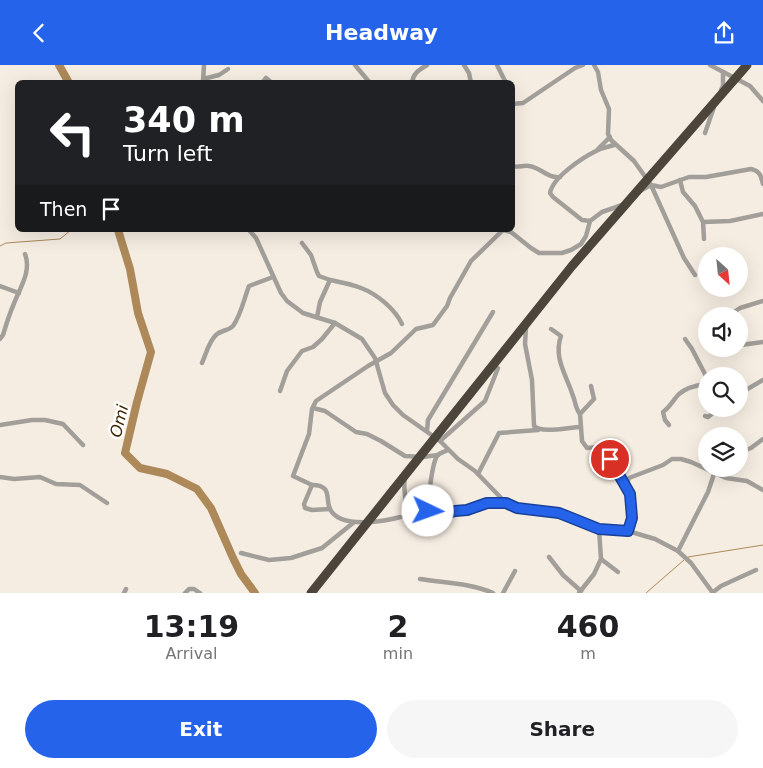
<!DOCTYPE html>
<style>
body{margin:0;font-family:"DejaVu Sans",sans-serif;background:#f6f6f6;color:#202124;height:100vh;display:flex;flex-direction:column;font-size:19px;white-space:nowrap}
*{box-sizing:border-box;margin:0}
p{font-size:16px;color:#757577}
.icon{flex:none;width:28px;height:28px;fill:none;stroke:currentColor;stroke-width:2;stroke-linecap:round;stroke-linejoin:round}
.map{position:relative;height:528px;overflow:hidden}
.panel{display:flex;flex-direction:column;background:#fff;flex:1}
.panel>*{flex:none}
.guide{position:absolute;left:15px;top:15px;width:500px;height:152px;border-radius:8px;box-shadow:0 5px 20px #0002;background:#202124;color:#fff;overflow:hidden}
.needle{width:32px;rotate:153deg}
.tools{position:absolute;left:698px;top:182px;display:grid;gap:10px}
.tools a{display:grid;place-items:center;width:50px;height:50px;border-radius:50%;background:#fff;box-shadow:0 5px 20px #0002;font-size:25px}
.pin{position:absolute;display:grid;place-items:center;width:42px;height:42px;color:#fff;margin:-21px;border:2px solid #fff;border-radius:50%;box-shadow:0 1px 5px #0007}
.me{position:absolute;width:55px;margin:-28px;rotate:93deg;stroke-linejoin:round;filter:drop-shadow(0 0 4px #0008)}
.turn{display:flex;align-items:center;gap:18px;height:105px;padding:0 25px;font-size:22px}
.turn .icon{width:65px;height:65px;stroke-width:2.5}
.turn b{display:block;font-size:35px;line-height:42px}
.then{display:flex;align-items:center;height:48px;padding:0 25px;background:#0003;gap:10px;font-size:19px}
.eta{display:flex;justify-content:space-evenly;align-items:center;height:85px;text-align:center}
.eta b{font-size:30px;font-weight:600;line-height:35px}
.primary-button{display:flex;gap:10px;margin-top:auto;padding:10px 25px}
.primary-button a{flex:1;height:58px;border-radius:30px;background:#2563eb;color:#fff;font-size:20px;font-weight:600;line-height:58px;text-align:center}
.primary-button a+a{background:#f6f6f6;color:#202124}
header{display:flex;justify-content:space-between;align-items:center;height:65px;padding:0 25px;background:#2563eb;color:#fff;font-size:22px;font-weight:600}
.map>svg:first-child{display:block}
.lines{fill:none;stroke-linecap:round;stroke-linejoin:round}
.stream{stroke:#ad8959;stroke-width:1}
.river{stroke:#ad8959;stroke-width:8}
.street{stroke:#a29e99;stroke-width:4.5}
.highway{stroke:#4c453c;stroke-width:9}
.route-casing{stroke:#184099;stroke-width:12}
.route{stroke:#2563eb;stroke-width:9}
.labels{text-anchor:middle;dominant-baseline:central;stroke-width:5;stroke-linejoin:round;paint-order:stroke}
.water-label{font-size:16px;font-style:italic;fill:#3e2600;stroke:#fff}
</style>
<header><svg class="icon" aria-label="back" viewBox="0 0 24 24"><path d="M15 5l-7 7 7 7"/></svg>Headway<svg class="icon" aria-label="share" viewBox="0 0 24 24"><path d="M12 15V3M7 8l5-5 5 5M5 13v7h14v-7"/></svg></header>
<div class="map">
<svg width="763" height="528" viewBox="0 0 763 528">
<rect width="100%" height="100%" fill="#f6ede2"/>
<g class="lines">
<!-- stream -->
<g class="stream">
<path d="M0,181L6,178L60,174L71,165"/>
<path d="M688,492L763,480"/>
<path d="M646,528L684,495"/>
</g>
<!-- river -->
<g class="river">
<path d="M59,0L69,18"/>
<path d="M118,165L130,204L138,248L151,287L137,337L125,388L140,403L167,409L197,424L211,443L233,493L241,509L255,528"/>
</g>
<!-- street -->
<g class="street">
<path d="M355,0L370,18"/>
<path d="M464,0L469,8L471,18"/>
<path d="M497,0L506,18"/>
<path d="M594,0L598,7L601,25L609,44L608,69L611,75L634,96L651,120L684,193L695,210"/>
<path d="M710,0L750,21L763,36"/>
<path d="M203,14L219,10L228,4"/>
<path d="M203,18L204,0"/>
<path d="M262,18L266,13L272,18"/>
<path d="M412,18C413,8 419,5 427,0"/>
<path d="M721,25L723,21V7"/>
<path d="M512,39L523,38L575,3L583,0"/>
<path d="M705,68L714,42"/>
<path d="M598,84L610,72"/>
<path d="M512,101C518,103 523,100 529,101C540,102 548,114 560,112"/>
<path d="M680,115L683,127L695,141L703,157L704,174"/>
<path d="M640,126L651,120L661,122L689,112H706L751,104C760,106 761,111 763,119"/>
<path d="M590,156L582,155L553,132L550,128C553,112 582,93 596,86C601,83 608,82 614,80"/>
<path d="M703,157L730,156L763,149"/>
<path d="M249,165L256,173L281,228L287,236L303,248L335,258L362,274L375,293L385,328L393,340L403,350L440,376L458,394L475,406L506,438L517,443L559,448L599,464L628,466L655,474L678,486L691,498L713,528"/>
<path d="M503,165L511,167L531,183L539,188H562L571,185L581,179L586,171L590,156L602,147L625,139"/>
<path d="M302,178L311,190L317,207L319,211L330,215"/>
<path d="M0,221L19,228"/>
<path d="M728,251L740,243L763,236"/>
<path d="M317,252L320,237L330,215C340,217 351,219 361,223C377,229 395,244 402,259"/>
<path d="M526,262L525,279L532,315L534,361C543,369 569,362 581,362"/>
<path d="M551,264L561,271C553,293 567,311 573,331C576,338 575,343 580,349"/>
<path d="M0,274L3,270C6,260 9,250 13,241C19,224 32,207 25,189"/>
<path d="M685,274L692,284L706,311"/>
<path d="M741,280L763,277"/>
<path d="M202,298C206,289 209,276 216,270C221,265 228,266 233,261C241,250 244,234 249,221L273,212"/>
<path d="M591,321L594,334L580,349L582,376L587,383L599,382L604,383C611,392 630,428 631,439C633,449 628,457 628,466"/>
<path d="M280,326L287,306L302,286L313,282L322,274L335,258"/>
<path d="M739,329L763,315"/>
<path d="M313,343L325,346L356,367L367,369L381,376L405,391L423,392L438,390"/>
<path d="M705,351L708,352L718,344"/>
<path d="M0,360L32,355H45L63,359L83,380"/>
<path d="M669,360L665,355L663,347C670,342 673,335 679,329C686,323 698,320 706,319"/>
<path d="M427,366L428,355L493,247"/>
<path d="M722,366L727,367L731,371"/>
<path d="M440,376L485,336L498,303"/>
<path d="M739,379L746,385L751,383L763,374"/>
<path d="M448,385C444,387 439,388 437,391C432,399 427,439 429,448L440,450L455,446L467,445L487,438H506"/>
<path d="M478,409L499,368L538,365"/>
<path d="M0,412L14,414L40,412L56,419L80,420L107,438"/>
<path d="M312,420C333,420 325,434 330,444C340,465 387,456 404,451C409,439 402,426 405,413"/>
<path d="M626,421L629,413L663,400L672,394H681L691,397L726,413L747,416L763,425"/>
<path d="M330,444L312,445L305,443L304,439L312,420L293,411L309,369L312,344L316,336L368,301L391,288L416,264L433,260L447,241L450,233L471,196L503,165"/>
<path d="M678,486L708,427L714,409"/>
<path d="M241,488L269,495L291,493L322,483L353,458"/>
<path d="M549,492L563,510L581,526"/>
<path d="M601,494L618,507"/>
<path d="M420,514C444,518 470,518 493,528"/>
<path d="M124,528L126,524"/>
<path d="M185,528L189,524H194L200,528"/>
<path d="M503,528L515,506"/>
<path d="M579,528L594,509L601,494L599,464"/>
<path d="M712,528L721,521L756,505"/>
</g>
<!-- highway -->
<path class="highway" d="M311,528L572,201L747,0"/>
</g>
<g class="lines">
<!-- route casing -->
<g class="route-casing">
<path id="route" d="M428,446L431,449L440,450L455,446L467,445L487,438H506L517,443L559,448L599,464L628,466L632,453L630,429L610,394"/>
</g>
<!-- route -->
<use href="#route" class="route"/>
</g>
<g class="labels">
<!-- water labels -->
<g class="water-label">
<text transform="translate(119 356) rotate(-76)">Omi</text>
</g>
</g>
</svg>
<div class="tools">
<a><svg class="needle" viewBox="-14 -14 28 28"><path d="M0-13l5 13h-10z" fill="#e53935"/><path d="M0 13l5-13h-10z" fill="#757577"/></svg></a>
<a><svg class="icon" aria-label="sound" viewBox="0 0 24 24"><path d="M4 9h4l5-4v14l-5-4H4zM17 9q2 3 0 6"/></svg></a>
<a><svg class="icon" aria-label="search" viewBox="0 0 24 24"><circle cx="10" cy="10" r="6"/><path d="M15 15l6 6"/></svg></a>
<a><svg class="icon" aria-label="layers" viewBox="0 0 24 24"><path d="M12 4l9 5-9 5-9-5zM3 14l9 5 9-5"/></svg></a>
</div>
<div class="pin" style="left:610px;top:394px;background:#d93025"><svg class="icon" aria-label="arrive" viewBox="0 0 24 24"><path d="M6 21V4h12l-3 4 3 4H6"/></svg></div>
<svg class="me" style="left:428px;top:446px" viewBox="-20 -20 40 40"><circle r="19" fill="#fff"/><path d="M0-13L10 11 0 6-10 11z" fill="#2563eb"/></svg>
<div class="guide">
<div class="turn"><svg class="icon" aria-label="left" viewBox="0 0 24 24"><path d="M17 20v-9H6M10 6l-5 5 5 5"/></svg><div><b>340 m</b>Turn left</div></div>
<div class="then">Then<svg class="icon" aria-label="arrive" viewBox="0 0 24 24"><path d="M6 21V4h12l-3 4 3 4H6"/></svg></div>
</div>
</div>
<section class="panel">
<div class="eta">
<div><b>13:19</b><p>Arrival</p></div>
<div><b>2</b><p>min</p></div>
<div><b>460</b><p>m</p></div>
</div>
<div class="primary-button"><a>Exit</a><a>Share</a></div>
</section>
